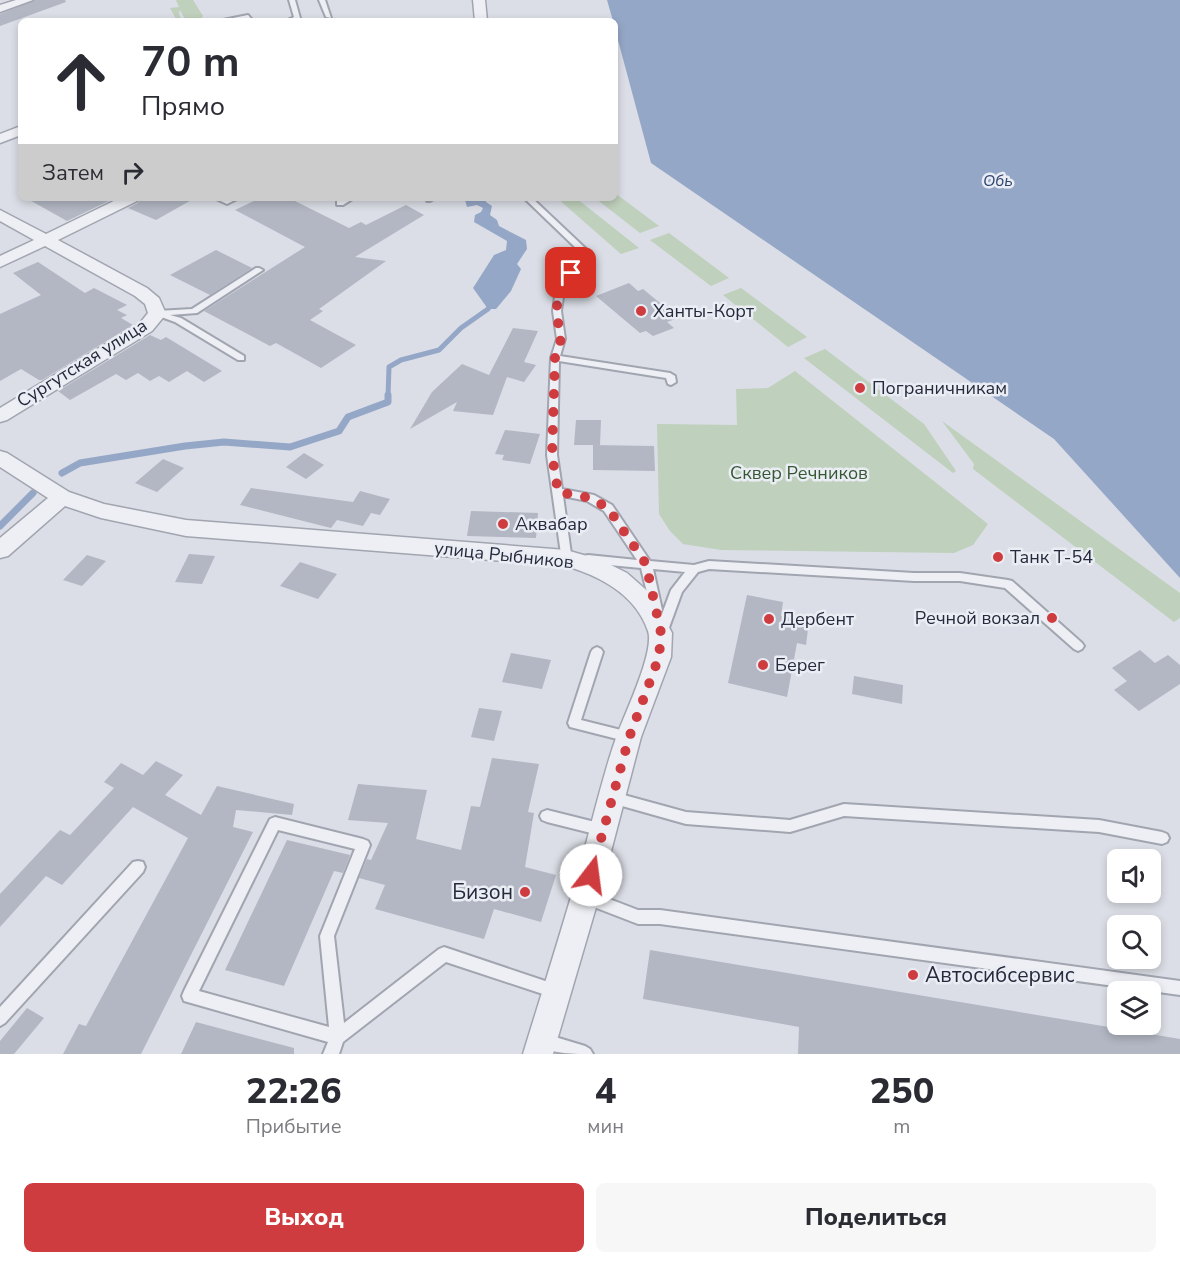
<!DOCTYPE html>
<html lang="ru">
<meta charset="utf-8">
<style>
body{margin:0;font-family:"Nunito Sans",sans-serif;background:#f7f7f7;color:#2b2b33;height:100vh;display:flex;flex-direction:column;font-size:22px;white-space:nowrap}
*{box-sizing:border-box;margin:0}
p{font-size:20px;color:#7c7c81}
.icon{flex:none;width:33px;height:33px;fill:none;stroke:currentColor;stroke-width:2;stroke-linecap:round;stroke-linejoin:round}
.map{position:relative;height:1054px;overflow:hidden}
.side{display:flex;flex-direction:column;background:#fff;flex:1}
.side>*{flex:none}
.guide{position:absolute;left:18px;top:18px;width:600px;height:183px;border-radius:9px;box-shadow:0 3px 9px #0003;background:#fff;color:#2b2b33;overflow:hidden}
.tools{position:absolute;left:1107px;top:849px;display:grid;gap:12px}
.tools a{display:grid;place-items:center;width:54px;height:54px;border-radius:9px;background:#fff;box-shadow:0 3px 9px #0003;font-size:30px}
.pin{position:absolute;display:grid;place-items:center;width:51px;height:51px;color:#fff;margin:-26px;border-radius:12px;box-shadow:0 3px 9px #0006}
.me{position:absolute;width:66px;margin:-33px;rotate:15deg;stroke-linejoin:round;filter:drop-shadow(0 0 4px #0008)}
.turn{display:flex;align-items:center;gap:21px;height:126px;padding:0 24px;font-size:27px}
.turn .icon{width:78px;height:78px;stroke-width:2.5}
.turn b{display:block;font-size:42px;line-height:51px}
.then{display:flex;align-items:center;height:57px;padding:0 24px;background:#0003;gap:12px;font-size:22px}
.eta{display:flex;justify-content:space-evenly;align-items:center;height:102px;text-align:center}
.eta b{font-size:36px;font-weight:800;line-height:42px}
.cta{display:flex;gap:12px;margin-top:auto;padding:12px 24px}
.cta a{flex:1;height:69px;border-radius:9px;background:#cf3c40;color:#fff;font-size:24px;font-weight:800;line-height:69px;text-align:center}
.cta a+a{background:#f7f7f7;color:#2b2b33}
.map>svg:first-child{display:block}
.green{fill:#bfd0bc}
.water{fill:#95a7c7}
.lines{fill:none;stroke-linecap:round;stroke-linejoin:round}
.stream-far1{stroke:#95a7c7;stroke-width:5}
.stream{stroke:#95a7c7;stroke-width:7}
.building{fill:#b2b7c3}
.service-casing{stroke:#a1a5b0;stroke-width:4}
.minor-casing{stroke:#a1a5b0;stroke-width:3}
.service{fill:#eeeff4;fill-rule:evenodd}
.minor{fill:#eeeff4;fill-rule:evenodd}
.route{stroke:#cf3c40;stroke-width:10;stroke-dasharray:0 18}
.poi-dot{fill:#cf3c40;stroke:#eaedf4;stroke-width:2}
.labels{text-anchor:middle;dominant-baseline:central;stroke-width:5;stroke-linejoin:round;paint-order:stroke}
.far-water-label{font-size:16px;font-style:italic;fill:#2f4470;stroke:#eaedf4}
.poi-label{font-size:18px;fill:#252b3c;stroke:#eaedf4;text-anchor:start}
.street-label{font-size:18px;fill:#252b3c;stroke:#eaedf4}
.park-label{font-size:18px;fill:#355832;stroke:#eaedf4}
.near-poi-label{font-size:21px;fill:#252b3c;stroke:#eaedf4;text-anchor:end}
</style>
<div class="map">
<svg width="1180" height="1054" viewBox="0 0 1180 1054">
<rect width="100%" height="100%" fill="#dbdee6"/>
<!-- green -->
<g class="green">
<path d="M176,0H193L203,16L200,21H186L180,10L179,14L182,21H177L170,8L179,7Z"/>
<path d="M615,193L659,226L640,233L595,198H615Z"/>
<path d="M557,198H576L639,248L621,254Z"/>
<path d="M669,233L729,278L711,286L650,240Z"/>
<path d="M741,288L807,337L788,347L723,295Z"/>
<path d="M825,349L924,424L956,471L953,473L804,358Z"/>
<path d="M795,371L988,524L973,545L954,553L721,550L683,544L670,531L659,514L657,424L737,425L736,389L768,388Z"/>
<path d="M942,421L1180,593V618L1174,622L973,469L974,464Z"/>
</g>
<!-- water -->
<g class="water">
<path d="M607,0H1180V578L1054,439L651,163L615,29V21H613Z"/>
<path d="M468,198H485L486,202L492,206L490,215L497,220L499,226L526,240L527,249L517,264L521,269L511,291L496,309H488L473,288L494,255L506,250L507,241L474,222L475,215L481,212L483,208L477,205L467,207L465,200Z"/>
</g>
<g class="lines">
<!-- stream-far1 -->
<path class="stream-far1" d="M388,397L389,367L401,360L439,350L461,328L488,309L492,302"/>
<!-- stream -->
<g class="stream">
<path d="M62,473L80,463L185,446L224,442L290,447L339,431L348,417L388,402V395"/>
<path d="M0,526L33,493"/>
</g>
</g>
<!-- building -->
<g class="building">
<path d="M35,0H65L66,2L0,26V14Z"/>
<path d="M26,198H115L67,221Z"/>
<path d="M141,198H195L156,220L128,208L138,203Z"/>
<path d="M260,198H289L349,228L361,222L366,225L406,205L424,215L355,257L386,261L319,309L323,311L310,320L356,345L321,368L276,343L270,346L204,311L305,247L235,210Z"/>
<path d="M216,250L252,268L210,295L170,275Z"/>
<path d="M38,262L85,293L94,288L127,305L117,310L127,315L121,318L133,325L42,380H39L21,369L0,381V314L41,295L13,273Z"/>
<path d="M629,283L638,291L643,289L678,318L667,322L674,328L653,336L646,331L640,333L596,296Z"/>
<path d="M513,328L538,331L524,362L536,365L524,382L507,377L493,415L453,411L457,402L410,429L432,392L462,364L489,375Z"/>
<path d="M150,335L161,340L166,337L222,371L204,382L187,371L169,382L159,376L150,381L138,373L126,380L116,374L70,400L58,391Z"/>
<path d="M576,420H601L600,445H574Z"/>
<path d="M505,430L540,434L530,464L502,460L504,455L495,454Z"/>
<path d="M593,445L654,446L655,471L593,470Z"/>
<path d="M304,453L324,465L306,479L286,467Z"/>
<path d="M163,459L184,468L157,492L135,483Z"/>
<path d="M251,488L353,502L360,491L390,499L380,515L371,513L363,526L337,520L331,528L240,505Z"/>
<path d="M471,511L538,513L536,538L467,536Z"/>
<path d="M189,554L215,556L202,584L175,582Z"/>
<path d="M87,555L106,561L82,586L63,580Z"/>
<path d="M300,562L337,574L318,599L280,586Z"/>
<path d="M747,595L783,602L781,616L809,621L806,645L797,643L787,697L728,683Z"/>
<path d="M1140,650L1155,663L1168,655L1180,665V684L1139,711L1114,690L1127,681L1112,668Z"/>
<path d="M511,653L551,660L542,689L502,682Z"/>
<path d="M854,676L903,685L902,704L852,694Z"/>
<path d="M479,708L502,711L494,741L471,737Z"/>
<path d="M492,758L539,764L528,812L534,813L525,867L556,875L541,922L494,909L484,939L375,909L385,885L359,878L367,859L371,860L388,823L348,820L358,784L427,790L416,839L461,850L471,806L480,807Z"/>
<path d="M156,761L183,775L165,795L201,815L217,786L294,804L292,815L236,810L233,827L253,832L141,1054H63L79,1024L86,1026L188,838L133,807L62,885L46,876L0,927V894L60,830L70,835L114,788L104,782L121,763L143,775Z"/>
<path d="M287,840L350,855L343,873L334,871L284,986L225,970Z"/>
<path d="M650,950L1180,1039V1054H798L799,1027L643,999Z"/>
<path d="M27,1008L44,1018L14,1054H0V1041Z"/>
<path d="M196,1022L294,1048V1054H181Z"/>
</g>
<g class="lines">
<!-- service casing -->
<g class="service-casing">
<g id="service">
<path d="M289,0H295L300,18L294,21H286L294,17Z"/>
<path d="M319,0H325L331,18L326,17Z"/>
<path d="M248,15L253,21H247L246,19L218,21Z"/>
<path d="M214,198H239L227,204Z"/>
<path d="M344,198H354L343,205H337V201Z"/>
<path d="M427,198H435L430,201H427Z"/>
<path d="M524,198H532L585,248L586,261L564,290L561,311L565,339L560,356L670,373L675,376L676,382L671,385L668,384L666,378L559,361L557,455L562,489L594,495L612,505L650,561L694,565L709,561L914,573H960L1008,580L1012,581L1082,643L1084,646L1082,649L1078,651L1074,649L1005,588L960,581H914L709,569L698,572L682,592L667,633L665,636L661,638L657,636L655,633L671,590L685,572L653,569L662,610L660,613H652L641,568L588,563L584,562L583,559L584,556L588,555L637,560L604,511L587,501L563,496L571,554L576,555L577,558L576,561H562L547,455L551,358L557,339L553,311L556,290L578,261L577,249Z"/>
<path d="M256,268H259L263,270L197,313L170,315L181,318L244,356V360H238L175,322L153,314L157,311L192,309Z"/>
<path d="M597,647L601,649L603,652L581,720L633,733L635,737L633,741L629,742L574,728L570,727L568,723L591,652L593,649Z"/>
<path d="M613,792L686,812L790,820L844,804L1099,820L1162,832L1167,834L1169,838L1167,842L1162,844L1099,832L844,816L790,832L686,824L608,802L606,798L608,794Z"/>
<path d="M547,810L603,824L608,826L610,830L608,834L603,836L547,822L542,820L540,816L542,812Z"/>
<path d="M275,817L363,839L368,841L370,845L334,936L344,1023L439,949L444,947L560,986L562,991L560,996L555,998L446,962L343,1042L339,1054H323L328,1042L184,1001L182,996L184,991L270,819ZM278,830L355,849L320,936L329,1027L199,991Z"/>
<path d="M138,861L143,862L145,867L143,872L5,1023L0,1026V1007L133,862Z"/>
<path d="M586,890L638,910H660L1180,981V995L660,924H638L581,902L579,897L581,892Z"/>
<path d="M542,1033L585,1046L590,1049L593,1054C573,1054 555,1054 537,1046L534,1041L537,1036Z"/>
</g>
</g>
<!-- minor casing -->
<g class="minor-casing">
<g id="minor">
<path d="M16,0H33L0,12V5Z"/>
<path d="M473,0H485L487,21H475Z"/>
<path d="M21,126V135L0,143V134Z"/>
<path d="M120,198H139L137,201L58,240L147,288L159,298L166,314L152,331L7,420L0,422V408L140,323L148,313L145,304L135,296L45,246L0,267V256L34,240L0,221V210L46,234Z"/>
<path d="M0,451L7,453L69,492L104,504L186,520L566,550L601,560L627,573L653,596L672,633L671,657L641,737L599,897L553,1054H523C542,992 562,929 580,866C592,823 602,777 617,735C625,713 655,651 648,631C636,595 600,576 566,566L186,536L101,518L65,506L8,556L0,558V538L48,498L0,467Z"/>
</g>
</g>
<!-- service -->
<use href="#service" class="service"/>
<!-- minor -->
<use href="#minor" class="minor"/>
</g>
<g class="lines">
<!-- route -->
<path class="route" d="M571,273L560,290L556,311L561,339L555,358L552,455L558,492L590,498L608,508L646,564L661,633L659,657L629,738L591,875"/>
</g>
<!-- markers -->
<g class="poi-dot">
<circle cx="641" cy="311" r="6"/>
<circle cx="860" cy="388" r="6"/>
<circle cx="503" cy="524" r="6"/>
<circle cx="998" cy="557" r="6"/>
<circle cx="1052" cy="618" r="6"/>
<circle cx="769" cy="619" r="6"/>
<circle cx="763" cy="665" r="6"/>
<circle cx="525" cy="892" r="6"/>
<circle cx="913" cy="975" r="6"/>
</g>
<g class="labels">
<!-- far-water labels -->
<g class="far-water-label">
<text x="998" y="181">Обь</text>
</g>
<!-- poi labels -->
<g class="poi-label">
<text x="653" y="311">Ханты-Корт</text>
<text x="872" y="388">Пограничникам</text>
<text x="515" y="524">Аквабар</text>
<text x="1010" y="557">Танк Т-54</text>
<text x="1040" y="618" text-anchor="end">Речной вокзал</text>
<text x="781" y="619">Дербент</text>
<text x="775" y="665">Берег</text>
</g>
<!-- street labels -->
<g class="street-label">
<text transform="translate(82 363) rotate(-32)">Сургутская улица</text>
<text transform="translate(504 555) rotate(6)">улица Рыбников</text>
</g>
<!-- park labels -->
<g class="park-label">
<text x="799" y="473">Сквер Речников</text>
</g>
<!-- near-poi labels -->
<g class="near-poi-label">
<text x="513" y="892">Бизон</text>
<text x="925" y="975" text-anchor="start">Автосибсервис</text>
</g>
</g>
</svg>
<div class="tools">
<a><svg class="icon" aria-label="sound" viewBox="0 0 24 24"><path d="M4 9h4l5-4v14l-5-4H4zM17 9q2 3 0 6"/></svg></a>
<a><svg class="icon" aria-label="search" viewBox="0 0 24 24"><circle cx="10" cy="10" r="6"/><path d="M15 15l6 6"/></svg></a>
<a><svg class="icon" aria-label="layers" viewBox="0 0 24 24"><path d="M12 4l9 5-9 5-9-5zM3 14l9 5 9-5"/></svg></a>
</div>
<div class="pin" style="left:571px;top:273px;background:#d93025"><svg class="icon" aria-label="arrive" viewBox="0 0 24 24"><path d="M6 21V4h12l-3 4 3 4H6"/></svg></div>
<svg class="me" style="left:591px;top:875px" viewBox="-20 -20 40 40"><circle r="19" fill="#fff"/><path d="M0-13L10 11 0 6-10 11z" fill="#cf3c40"/></svg>
<div class="guide">
<div class="turn"><svg class="icon" aria-label="ahead" viewBox="0 0 24 24"><path d="M12 20V5M6 11l6-6 6 6"/></svg><div><b>70 m</b>Прямо</div></div>
<div class="then">Затем<svg class="icon" aria-label="right" viewBox="0 0 24 24"><path d="M7 20v-9h11M14 6l5 5-5 5"/></svg></div>
</div>
</div>
<section class="side">
<div class="eta">
<div><b>22:26</b><p>Прибытие</p></div>
<div><b>4</b><p>мин</p></div>
<div><b>250</b><p>m</p></div>
</div>
<div class="cta"><a>Выход</a><a>Поделиться</a></div>
</section>
